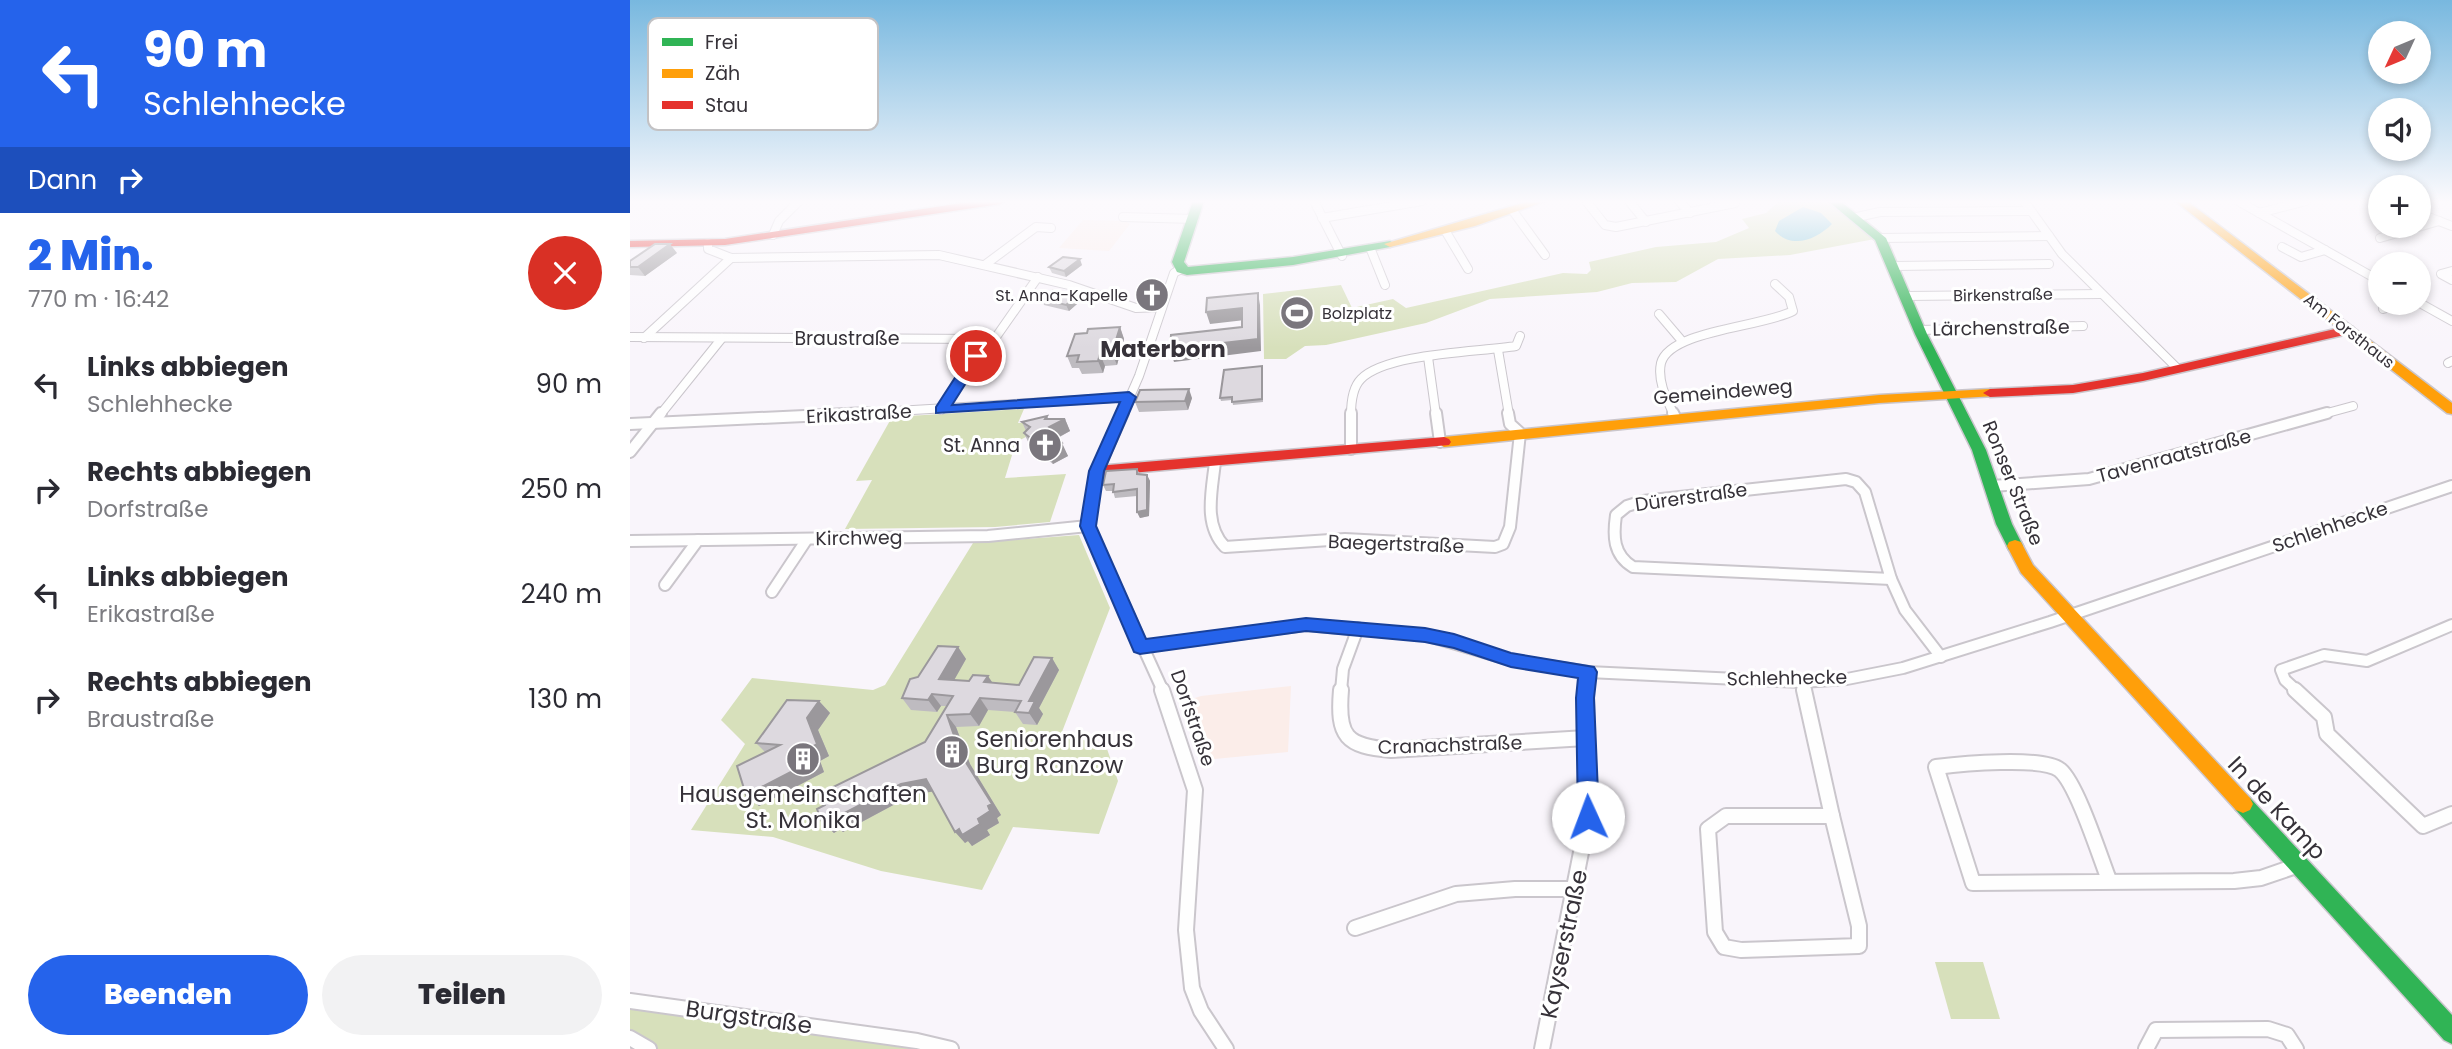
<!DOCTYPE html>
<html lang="de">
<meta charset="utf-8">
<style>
body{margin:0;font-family:Poppins,sans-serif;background:#f2f2f3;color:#2b2b33;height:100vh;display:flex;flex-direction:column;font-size:26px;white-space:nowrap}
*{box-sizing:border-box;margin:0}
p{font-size:23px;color:#7c7c81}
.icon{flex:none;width:38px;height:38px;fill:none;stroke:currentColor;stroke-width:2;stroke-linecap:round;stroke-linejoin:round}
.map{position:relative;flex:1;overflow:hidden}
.side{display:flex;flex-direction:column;background:#fff;width:630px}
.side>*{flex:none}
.top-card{background:#2563eb;color:#fff;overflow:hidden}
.needle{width:46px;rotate:226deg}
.tools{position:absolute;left:1738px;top:21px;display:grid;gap:14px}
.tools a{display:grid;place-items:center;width:63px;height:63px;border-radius:50%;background:#fff;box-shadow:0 4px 10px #0003;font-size:35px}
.pin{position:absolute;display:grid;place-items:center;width:60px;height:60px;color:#fff;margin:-30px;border:4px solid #fff;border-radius:50%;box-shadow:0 2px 7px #0007}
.me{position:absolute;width:77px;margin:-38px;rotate:358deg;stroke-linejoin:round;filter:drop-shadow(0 0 5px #0008)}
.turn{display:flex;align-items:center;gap:24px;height:147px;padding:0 28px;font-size:32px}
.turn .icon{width:91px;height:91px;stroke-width:2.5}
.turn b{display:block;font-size:49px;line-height:60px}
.then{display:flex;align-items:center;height:66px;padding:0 28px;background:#0003;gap:14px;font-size:26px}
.round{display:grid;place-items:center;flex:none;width:74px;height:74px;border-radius:37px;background:#f2f2f3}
.summary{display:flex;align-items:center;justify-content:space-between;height:119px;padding:0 28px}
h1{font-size:42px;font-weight:800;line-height:52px;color:#2563eb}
.primary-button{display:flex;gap:14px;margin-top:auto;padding:14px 28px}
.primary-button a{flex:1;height:80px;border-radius:42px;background:#2563eb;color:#fff;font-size:28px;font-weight:800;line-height:80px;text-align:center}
.primary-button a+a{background:#f2f2f3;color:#2b2b33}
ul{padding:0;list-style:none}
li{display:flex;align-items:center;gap:21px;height:105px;padding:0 28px}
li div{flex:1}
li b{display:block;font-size:26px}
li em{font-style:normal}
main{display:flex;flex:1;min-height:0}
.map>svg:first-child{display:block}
.education{fill:#fbede9}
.green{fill:#d7e0bb}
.water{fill:#70bed2}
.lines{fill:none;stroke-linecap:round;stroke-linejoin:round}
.street-far2-casing{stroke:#cac6cc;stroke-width:10}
.street-far1-casing{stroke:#cac6cc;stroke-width:14}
.street-casing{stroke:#cac6cc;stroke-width:18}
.fast-casing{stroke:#cac6cc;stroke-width:3}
.slow-casing{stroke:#cac6cc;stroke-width:3}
.jam-casing{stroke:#cac6cc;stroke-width:3}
.street-far2{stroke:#fefefe;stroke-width:8}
.street-far1{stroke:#fefefe;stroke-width:10}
.street{stroke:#fefefe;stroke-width:14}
.fast{fill:#30b455;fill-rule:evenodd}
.slow{fill:#ff9f0a;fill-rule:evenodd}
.jam{fill:#e5322d;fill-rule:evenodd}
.wall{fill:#bebbc0}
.shaded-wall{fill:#9b989c}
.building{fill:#ddd9df;stroke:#9b989c;stroke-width:2}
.route{fill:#2563eb;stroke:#184099;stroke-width:2}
.labels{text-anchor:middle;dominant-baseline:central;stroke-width:6;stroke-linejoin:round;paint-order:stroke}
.far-poi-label{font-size:16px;fill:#363239;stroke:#fff;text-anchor:end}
.far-street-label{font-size:16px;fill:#363239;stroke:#fff}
.street-label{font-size:19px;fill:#363239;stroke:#fff}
.poi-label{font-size:19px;fill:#363239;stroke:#fff;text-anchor:end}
.quarter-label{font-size:23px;font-weight:bold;fill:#363239;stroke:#fff}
.near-poi-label{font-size:23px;fill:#363239;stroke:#fff;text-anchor:start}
.near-street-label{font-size:23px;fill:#363239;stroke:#fff}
.key{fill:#fff;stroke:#c3c2c4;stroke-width:2}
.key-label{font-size:19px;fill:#363239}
</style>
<main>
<section class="side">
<div class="top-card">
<div class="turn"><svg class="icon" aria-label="left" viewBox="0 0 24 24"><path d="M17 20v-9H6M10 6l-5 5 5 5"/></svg><div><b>90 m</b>Schlehhecke</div></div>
<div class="then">Dann<svg class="icon" aria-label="right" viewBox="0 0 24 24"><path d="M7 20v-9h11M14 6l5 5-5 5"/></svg></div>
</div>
<div class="summary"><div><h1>2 Min.</h1><p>770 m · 16:42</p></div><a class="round" style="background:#d93025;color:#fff"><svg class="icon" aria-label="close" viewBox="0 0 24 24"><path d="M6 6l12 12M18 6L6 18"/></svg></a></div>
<ul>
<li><svg class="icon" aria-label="left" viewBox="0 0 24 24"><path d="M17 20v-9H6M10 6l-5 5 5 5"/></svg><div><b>Links abbiegen</b><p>Schlehhecke</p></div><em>90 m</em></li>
<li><svg class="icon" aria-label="right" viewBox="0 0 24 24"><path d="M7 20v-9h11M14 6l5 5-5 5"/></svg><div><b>Rechts abbiegen</b><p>Dorfstraße</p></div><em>250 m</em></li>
<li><svg class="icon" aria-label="left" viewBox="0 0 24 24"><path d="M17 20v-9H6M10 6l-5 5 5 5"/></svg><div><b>Links abbiegen</b><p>Erikastraße</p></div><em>240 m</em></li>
<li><svg class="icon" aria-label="right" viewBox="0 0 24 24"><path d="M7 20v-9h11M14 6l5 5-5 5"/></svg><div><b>Rechts abbiegen</b><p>Braustraße</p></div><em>130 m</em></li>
</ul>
<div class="primary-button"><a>Beenden</a><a>Teilen</a></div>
</section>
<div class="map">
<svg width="1822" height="1049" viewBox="0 0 1822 1049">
<rect width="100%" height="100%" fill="#f9f5fb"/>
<!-- education -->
<g class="education">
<path d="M453,220L495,221L500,224L479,251L429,248Z"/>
<path d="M661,686L658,752L574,760L559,721L564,718L559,700L571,696Z"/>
</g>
<!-- green -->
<g class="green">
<path d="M1149,201C1205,201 1207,199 1250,238L1160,255L1088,259L1046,282L1002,283L967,292L860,299L796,323L696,345L675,346L656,359H634L633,294L711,285L722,308L763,299L776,308L933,273L957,274L961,270L959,262L1026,247L1086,242L1119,228L1112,219L1136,213Z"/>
<path d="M394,409L388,423L407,422L402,434L386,442L375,478L436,474L420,522L365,527L215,529L242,480L226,481L262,417Z"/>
<path d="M449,535L480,608L430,737L475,743L488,781L469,834L383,827L352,890L251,871L143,837L61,830L115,744L91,720L122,678L243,690L255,685L343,543Z"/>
<path d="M1305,962H1353L1370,1019H1321Z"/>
<path d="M0,1001L321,1049H19L0,1038Z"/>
</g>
<!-- water -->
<path class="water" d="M1173,207L1191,213L1202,224C1187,239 1162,250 1145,231L1149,221Z"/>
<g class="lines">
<!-- street-far2 casing -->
<g class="street-far2-casing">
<g id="street-far2">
<path d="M684,201L712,256"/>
<path d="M956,201L975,225L986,227L1105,203L1103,201"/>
<path d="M999,201L1016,222"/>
<path d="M1049,201L1060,213"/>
<path d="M1394,201L1432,254L1546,367"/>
<path d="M1608,201L1750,281"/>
<path d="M883,211L915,255"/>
<path d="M1629,213L1676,201"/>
<path d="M1788,213L1822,226"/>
<path d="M493,217L564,219"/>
<path d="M1227,217L1250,212L1401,211"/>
<path d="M692,218L792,201"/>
<path d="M816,232L838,269"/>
<path d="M143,235L149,221L169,201"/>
<path d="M1250,238L1419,236"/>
<path d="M1750,238L1809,221"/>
<path d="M78,243V249L101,258L309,255L439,285L506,308L532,307"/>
<path d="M1652,247L1671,257L1695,250"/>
<path d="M741,250L755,285"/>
<path d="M356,264L406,227L421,228"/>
<path d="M1264,266L1419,264"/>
<path d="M1822,271L1811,274L1822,280"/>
<path d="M1276,296L1470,294"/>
<path d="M1788,302L1822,321"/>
<path d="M1753,309L1774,303"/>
<path d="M1029,314L1052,341"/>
<path d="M1289,330L1453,326"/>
<path d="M0,337L350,339L353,344L311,410"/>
<path d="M14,338L101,258"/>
<path d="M353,344L366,337L408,277"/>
<path d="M868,350L879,415"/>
<path d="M798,357L806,415"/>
<path d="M1818,363L1822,361"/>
<path d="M30,415L92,338"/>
<path d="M199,415L499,397"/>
<path d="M492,415L509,376L544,273L551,269"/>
<path d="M721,415C721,403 722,388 731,379C756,353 849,352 886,346L890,336"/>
<path d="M1044,415C1037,400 1027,381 1031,363C1040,330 1133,327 1163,311L1159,297L1145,284"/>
<path d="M1690,415L1723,406"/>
</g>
</g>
<!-- street-far1 casing -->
<g class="street-far1-casing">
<g id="street-far1">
<path d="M493,413L467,471L458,526L533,691"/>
<path d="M721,413V449"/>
<path d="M806,413L810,442"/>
<path d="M1043,413L1045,417"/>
<path d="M0,424L238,413"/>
<path d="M0,452L31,413"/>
<path d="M585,462C582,491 573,524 595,547L715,539L865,547L873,544L880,527L890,433L880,424L878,413"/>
<path d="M1216,479L1226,482L1235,492L1261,579L1003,567C983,555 983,536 986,515L997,506L1013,501Z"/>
<path d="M1362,486L1459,479L1697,413"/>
<path d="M0,541L358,536L458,526"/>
<path d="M1261,579L1275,610L1311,657"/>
<path d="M35,585L68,540"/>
<path d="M142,592L177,539"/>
<path d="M511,647L675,625L795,635L881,660L958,672L1172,682L1217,679L1273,668L1420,622L1822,486"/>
<path d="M1172,682L1174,691"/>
<path d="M711,691L713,669L728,628"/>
<path d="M956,691L958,672"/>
<path d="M1667,691L1655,680L1651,670L1694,655L1737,661L1822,625"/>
</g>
</g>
<!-- street casing -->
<g class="street-casing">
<g id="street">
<path d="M532,690L565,790L556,930L562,988L571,1011L596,1049"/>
<path d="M711,690C707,737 716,746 761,750L956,738"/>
<path d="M1174,690L1202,816"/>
<path d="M1665,690L1694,717L1697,734L1793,826L1822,814"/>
<path d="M1096,816H1202L1229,926V946L1111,950L1094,947L1085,932L1078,829Z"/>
<path d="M1479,880C1470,857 1447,784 1430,770C1412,756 1330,764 1306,767L1343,883L1604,881L1631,878L1669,865"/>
<path d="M725,928L826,894L885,889H946"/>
<path d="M0,1001L287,1041L321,1049"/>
<path d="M0,1038L19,1049"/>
<path d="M912,1049L958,817L956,690"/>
<path d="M1516,1049L1526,1030L1638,1029L1657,1035L1666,1049"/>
</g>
</g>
<!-- fast casing -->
<g class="fast-casing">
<g id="fast">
<path d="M563,201H574L554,262L558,267L663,257L760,241L766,244L760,247L663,265L557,275L547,272L542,262Z"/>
<path d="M1198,201H1210L1256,238L1297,334L1356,450L1382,524L1393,546L1391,550H1379L1366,524L1342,450L1285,334L1245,240Z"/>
<path d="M1613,795L1620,798L1822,1015V1044L1814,1040L1606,810L1603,804L1606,798Z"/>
</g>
</g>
<!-- slow casing -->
<g class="slow-casing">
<g id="slow">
<path d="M899,201H916L845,226L760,247L754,244Z"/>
<path d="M1545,201H1557L1822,403V414L1817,413Z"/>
<path d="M1360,389L1365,390L1367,393L1365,396L1249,403L814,447L807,442L814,437L1249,395Z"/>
<path d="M1385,540L1391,542L1403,565L1620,798L1623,804L1620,810L1613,813L1606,810L1391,573L1377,546L1379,542Z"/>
</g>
</g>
<!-- jam casing -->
<g class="jam-casing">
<g id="jam">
<path d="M345,201H375L370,204L95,245L0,247V241L95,239Z"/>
<path d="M1718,326L1723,327V333L1513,381L1443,393L1360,397L1353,393L1360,389L1443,385L1513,373Z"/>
<path d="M814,437L819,439L821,442L819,445L467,476L460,471L467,466Z"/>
</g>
</g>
<!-- street-far2 -->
<use href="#street-far2" class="street-far2"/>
<!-- street-far1 -->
<use href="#street-far1" class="street-far1"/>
<!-- street -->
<use href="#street" class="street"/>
<!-- fast -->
<use href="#fast" class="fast"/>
<!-- slow -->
<use href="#slow" class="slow"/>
<!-- jam -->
<use href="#jam" class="jam"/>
</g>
<!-- wall -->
<g class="wall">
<path d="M47,253L15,276L0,275V261Z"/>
<path d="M452,265L436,277L422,273L419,267Z"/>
<path d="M441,294L442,298H444L447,304L439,311L414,305L412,299Z"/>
<path d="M490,327L494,339L487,365L475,366L473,373L452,374L449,368H442L437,356L457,333Z"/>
<path d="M633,370V402L603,405L602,400L591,401L590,398Z"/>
<path d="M562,398L558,410L509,412L505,402Z"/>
<path d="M418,419H435L440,431L428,438L438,456L423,464L400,446L394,433L396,431L392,422Z"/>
<path d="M507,469L510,474L517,475L520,481L519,516L510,518L507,512V496L485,498L483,491H476L473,485Z"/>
<path d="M328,647L336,659L324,680L389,685L422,658L429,670L409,708L413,714L407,725L393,724L385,712L358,710L349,726L326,727L340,764L371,815L367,818L369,823L357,830L360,835L342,846L338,841L335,843L303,791L282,795L213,832L210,829L204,833L192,822L195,805L295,742L317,706H311L307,712L281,710L272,698Z"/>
<path d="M189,701L200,713L188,730L199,756L190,761L194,772L129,806L116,795L135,752L126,743Z"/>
</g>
<!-- shaded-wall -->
<g class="shaded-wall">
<path d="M40,244L47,253L15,276L8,267Z"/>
<path d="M450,259L452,265L436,277L434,271Z"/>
<path d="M628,293L630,305L631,351L544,362L540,349L628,339Z"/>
<path d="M441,294L443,299L444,298L447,304L439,311L436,305L438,297Z"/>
<path d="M612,308L615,320L580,324L576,312Z"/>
<path d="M490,327L494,339L487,365L482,353Z"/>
<path d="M470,354L475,366L473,373L468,361Z"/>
<path d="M559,389L562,398L558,410L555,401Z"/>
<path d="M417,416L421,425L435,419L440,431L425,439L415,419Z"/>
<path d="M432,443L438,456L423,464L417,451Z"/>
<path d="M517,475L520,481L519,516L510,518L507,512Z"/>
<path d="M328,647L336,659L318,691L309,679Z"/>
<path d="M422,658L429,670L409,708L413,714L407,725L399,713V701Z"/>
<path d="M358,676L366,688L354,682Z"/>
<path d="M302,694L311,706L307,712L298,700Z"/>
<path d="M350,698L358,710L349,726L340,714Z"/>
<path d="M189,701L200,713L188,730L199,756L190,761L194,772L129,806L116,795L178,749L177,718Z"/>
<path d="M317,715L326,727L340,764L371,815L367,818L369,823L357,830L360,835L342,846L338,841L335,843L325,832L348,819L358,806L330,753Z"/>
<path d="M296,779L306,791L282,795L213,832L210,829L204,833L192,822L271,784Z"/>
</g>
<!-- building -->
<g class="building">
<path d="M25,244H40L8,267H0V261Z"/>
<path d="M433,257L450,259L434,271L419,267Z"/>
<path d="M423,290L441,294L438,297L444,298L436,305L412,299Z"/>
<path d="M628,293V339L540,349L541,335L612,327V308L576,312L577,298Z"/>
<path d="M490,327L482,353L470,354L468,361L447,362L449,355L437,356L445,334L457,333L458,329Z"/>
<path d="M632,366V399L602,402V397L590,398L594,370Z"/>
<path d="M559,389L555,401L505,402L510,390Z"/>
<path d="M417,416L415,419H435L419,427L432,443L417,451L394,433L400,427L392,422Z"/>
<path d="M507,469V474L517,475V510L507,512V489L483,492L484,484L473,485L476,471Z"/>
<path d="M308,646L328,647L309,679L339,681L343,675L358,676L354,682L389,685L404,657L422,658L399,701H405L399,713L385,712L391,701L350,698L340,714L317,715L330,753L362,804L358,806L360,811L348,819L350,824L332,835L329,829L325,832L296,779L271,784L201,820L200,817L192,822L187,809L195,805L192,796L201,788L295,742L323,696L302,694L298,700L272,698L280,679L288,677Z"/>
<path d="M157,700L189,701L177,718L187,744L178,749L182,761L116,795L107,766L150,745L126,743Z"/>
</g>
<!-- sky -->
<linearGradient id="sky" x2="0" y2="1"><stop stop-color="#78b8df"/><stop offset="0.58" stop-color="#fcfafd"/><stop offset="1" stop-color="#fcfafd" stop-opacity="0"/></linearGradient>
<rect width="1822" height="348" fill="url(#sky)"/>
<!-- route -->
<path class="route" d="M346,352L353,356L322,405L499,392L506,397L474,471L466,526L516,639L676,618L795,628L824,634L881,653L964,667L967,672L964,698L969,817L966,824L958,826L951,824L948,817L946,698L948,678L881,667L824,648L795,642L676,631L510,654L504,652L450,526L459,471L490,402L306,413V407L341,353Z"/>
<!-- icons -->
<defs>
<g id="church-disc" transform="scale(1.75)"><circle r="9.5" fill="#7a767d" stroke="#fff"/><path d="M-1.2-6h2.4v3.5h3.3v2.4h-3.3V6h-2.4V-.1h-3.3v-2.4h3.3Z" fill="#fff"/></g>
<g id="stadium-disc" transform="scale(1.75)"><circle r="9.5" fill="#7a767d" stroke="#fff"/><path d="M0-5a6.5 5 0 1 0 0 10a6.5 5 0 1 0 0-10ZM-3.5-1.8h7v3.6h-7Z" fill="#fff"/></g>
<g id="building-disc" transform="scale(1.75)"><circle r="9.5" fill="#7a767d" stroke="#fff"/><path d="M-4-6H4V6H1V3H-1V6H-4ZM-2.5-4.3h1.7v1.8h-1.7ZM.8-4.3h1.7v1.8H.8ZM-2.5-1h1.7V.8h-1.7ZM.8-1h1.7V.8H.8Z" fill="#fff"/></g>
</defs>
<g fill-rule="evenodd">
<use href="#church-disc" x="522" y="295"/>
<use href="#stadium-disc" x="667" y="313"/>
<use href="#church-disc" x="415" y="445"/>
<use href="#building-disc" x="322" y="752"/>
<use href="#building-disc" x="173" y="759"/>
</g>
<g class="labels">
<!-- far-poi labels -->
<g class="far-poi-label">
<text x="498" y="295">St. Anna-Kapelle</text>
<text x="692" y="313" text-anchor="start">Bolzplatz</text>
</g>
<!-- far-street labels -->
<g class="far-street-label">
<text transform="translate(1373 295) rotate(-1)">Birkenstraße</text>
<text transform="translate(1719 331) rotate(38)">Am Forsthaus</text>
</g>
<!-- street labels -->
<g class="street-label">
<text transform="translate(1371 328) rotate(-1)">Lärchenstraße</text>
<text x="217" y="338">Braustraße</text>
<text transform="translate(1093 392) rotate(-5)">Gemeindeweg</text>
<text transform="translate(229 414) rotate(-3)">Erikastraße</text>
<text transform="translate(1544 456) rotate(-15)">Tavenraatstraße</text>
<text transform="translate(1383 483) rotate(68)">Ronser Straße</text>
<text transform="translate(1061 497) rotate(-8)">Dürerstraße</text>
<text transform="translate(1700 527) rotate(-19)">Schlehhecke</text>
<text transform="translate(229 538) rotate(-1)">Kirchweg</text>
<text transform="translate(766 544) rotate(2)">Baegertstraße</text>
<text transform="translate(1157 678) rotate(-1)">Schlehhecke</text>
<text transform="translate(563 718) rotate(71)">Dorfstraße</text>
<text transform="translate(820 745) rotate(-2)">Cranachstraße</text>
</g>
<!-- poi labels -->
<g class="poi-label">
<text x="390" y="445">St. Anna</text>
</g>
<!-- quarter labels -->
<g class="quarter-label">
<text x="533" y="349">Materborn</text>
</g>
<!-- near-poi labels -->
<g class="near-poi-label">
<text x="346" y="739">Seniorenhaus<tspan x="346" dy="26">Burg Ranzow</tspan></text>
<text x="173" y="794" text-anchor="middle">Hausgemeinschaften<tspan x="173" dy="26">St. Monika</tspan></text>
</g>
<!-- near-street labels -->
<g class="near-street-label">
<text transform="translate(1647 808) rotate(47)">In de Kamp</text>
<text transform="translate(934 944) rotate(-78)">Kayserstraße</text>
<text transform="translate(119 1017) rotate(8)">Burgstraße</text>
</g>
</g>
<!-- legend -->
<rect x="18" y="18" width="230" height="112" rx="10" class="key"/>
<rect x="32" y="38" width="31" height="8" fill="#30b455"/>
<rect x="32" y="69" width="31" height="9" fill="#ff9f0a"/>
<rect x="32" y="101" width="31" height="8" fill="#e5322d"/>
<g class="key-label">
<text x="75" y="49">Frei</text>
<text x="75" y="80">Zäh</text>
<text x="75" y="112">Stau</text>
</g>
</svg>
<div class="tools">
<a><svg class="needle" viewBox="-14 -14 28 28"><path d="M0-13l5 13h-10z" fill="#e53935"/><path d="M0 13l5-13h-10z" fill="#7c7c81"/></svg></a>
<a><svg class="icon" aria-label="sound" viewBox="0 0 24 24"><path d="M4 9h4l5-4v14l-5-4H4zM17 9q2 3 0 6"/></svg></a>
<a>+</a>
<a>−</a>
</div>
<div class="pin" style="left:346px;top:356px;background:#d93025"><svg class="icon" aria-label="arrive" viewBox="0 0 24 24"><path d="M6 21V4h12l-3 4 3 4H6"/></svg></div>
<svg class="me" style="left:958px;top:817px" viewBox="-20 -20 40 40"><circle r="19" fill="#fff"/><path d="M0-13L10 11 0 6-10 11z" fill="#2563eb"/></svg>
</div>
</main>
